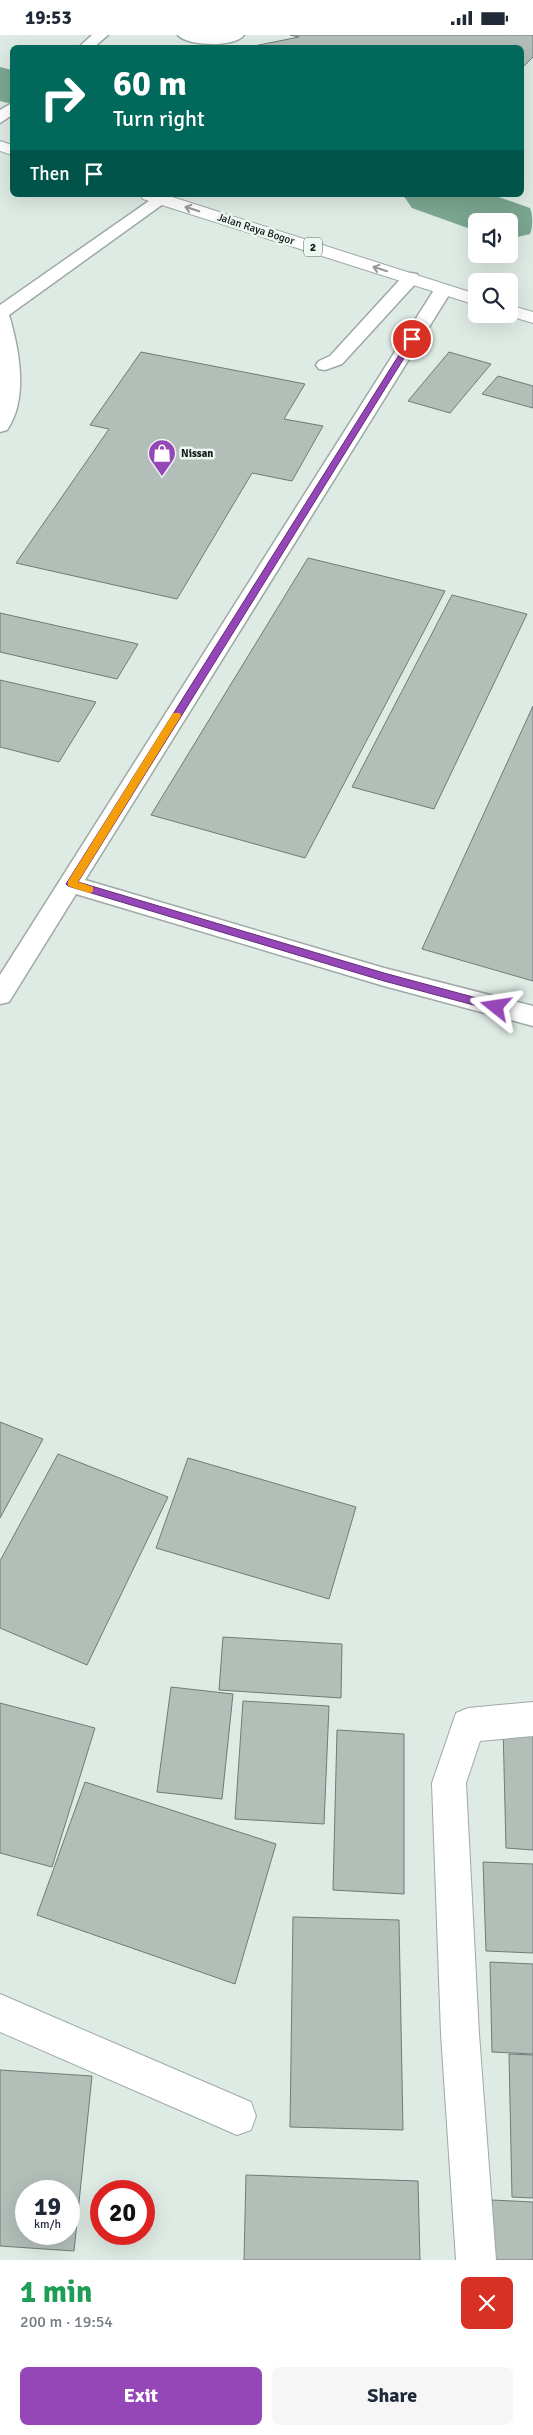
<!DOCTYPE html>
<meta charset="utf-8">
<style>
body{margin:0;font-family:Signika,sans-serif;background:#f6f6f7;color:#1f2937;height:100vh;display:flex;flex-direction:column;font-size:19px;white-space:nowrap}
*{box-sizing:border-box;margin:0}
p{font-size:16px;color:#747a83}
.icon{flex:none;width:28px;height:28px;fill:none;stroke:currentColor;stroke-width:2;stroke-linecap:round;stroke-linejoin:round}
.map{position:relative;height:2225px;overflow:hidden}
.side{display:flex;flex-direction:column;background:#fff;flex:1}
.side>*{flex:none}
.top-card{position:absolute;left:10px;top:10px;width:514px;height:152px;border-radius:8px;box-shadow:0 5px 20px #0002;background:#00695c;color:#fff;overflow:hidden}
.buttons{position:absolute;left:468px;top:178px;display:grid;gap:10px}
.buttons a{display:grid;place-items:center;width:50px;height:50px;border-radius:8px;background:#fff;box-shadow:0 5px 20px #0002;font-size:25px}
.speed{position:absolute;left:15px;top:2145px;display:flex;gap:10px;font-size:25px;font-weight:700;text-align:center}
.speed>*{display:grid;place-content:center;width:65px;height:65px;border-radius:50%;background:#fff;box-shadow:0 5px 20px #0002;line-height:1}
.speed small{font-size:12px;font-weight:400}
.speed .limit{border:8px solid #d22;background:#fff;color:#111}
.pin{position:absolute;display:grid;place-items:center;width:42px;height:42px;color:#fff;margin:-21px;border:2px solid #fff;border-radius:50%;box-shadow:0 1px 5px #0007}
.me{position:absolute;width:55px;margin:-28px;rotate:285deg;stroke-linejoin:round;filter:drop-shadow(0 0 4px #0008)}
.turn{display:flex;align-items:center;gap:18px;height:105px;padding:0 20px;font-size:22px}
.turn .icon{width:65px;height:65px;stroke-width:2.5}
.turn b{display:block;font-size:35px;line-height:42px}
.then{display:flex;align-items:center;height:48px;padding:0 20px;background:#0003;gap:10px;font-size:19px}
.round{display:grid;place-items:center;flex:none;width:52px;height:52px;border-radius:8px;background:#f6f6f7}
.overview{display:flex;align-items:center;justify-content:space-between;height:85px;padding:0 20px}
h1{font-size:30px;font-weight:800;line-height:38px;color:#1e9e55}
.action{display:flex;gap:10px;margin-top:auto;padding:10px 20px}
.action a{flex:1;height:58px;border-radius:8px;background:#9547b7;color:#fff;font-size:20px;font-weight:800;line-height:58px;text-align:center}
.action a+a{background:#f6f6f7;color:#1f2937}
.status{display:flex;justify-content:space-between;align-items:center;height:35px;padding:0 25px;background:#fff;direction:ltr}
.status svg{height:14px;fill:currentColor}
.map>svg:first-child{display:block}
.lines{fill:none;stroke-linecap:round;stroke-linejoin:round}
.river{fill:#7ba691;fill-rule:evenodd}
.building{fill:#b3beb9;stroke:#717b76;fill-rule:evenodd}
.service-casing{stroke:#9ea9a3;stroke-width:3}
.minor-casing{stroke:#9ea9a3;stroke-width:2}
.trunk-casing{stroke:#9ea9a3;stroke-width:2}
.service{fill:#fff;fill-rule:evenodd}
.minor{fill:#fff;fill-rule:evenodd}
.trunk{fill:#fff;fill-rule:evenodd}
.oneway{stroke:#969897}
.route{fill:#9547b7;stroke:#612e77}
.slow{fill:#f59e0b}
.labels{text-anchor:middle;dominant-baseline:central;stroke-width:5;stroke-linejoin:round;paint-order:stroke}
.far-street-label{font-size:11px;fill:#151917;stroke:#ecf7f1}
.far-poi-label{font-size:11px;font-weight:bold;fill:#151917;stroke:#ecf7f1;text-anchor:start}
.shield{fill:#ecf7f1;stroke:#565c58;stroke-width:1}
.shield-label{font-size:12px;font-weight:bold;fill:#151917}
</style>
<div class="status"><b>19:53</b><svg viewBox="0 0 49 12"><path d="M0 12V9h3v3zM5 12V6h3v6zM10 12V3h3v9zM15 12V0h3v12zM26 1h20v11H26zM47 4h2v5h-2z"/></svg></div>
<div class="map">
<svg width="533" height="2225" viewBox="0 0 533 2225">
<rect width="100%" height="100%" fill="#deeae4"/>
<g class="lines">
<!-- river -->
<g class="river">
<path d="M0,32L12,35V69L0,66Z"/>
<path d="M403,160H493L530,173C533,180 533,192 530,199L509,204V186H476V196L412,173Z"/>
</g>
</g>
<!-- building -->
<g class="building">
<path d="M290,0H533V22L521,34V12H249L299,2Z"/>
<path d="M141,317L305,349L284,384L323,391L292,446L252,438L177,564L16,528L109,394L90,390Z"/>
<path d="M449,317L491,329L450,378L408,366Z"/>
<path d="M498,341L533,351V373L482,359Z"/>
<path d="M308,523L445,556L305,823L151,780Z"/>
<path d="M452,560L527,579L434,774L352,752Z"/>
<path d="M0,578L138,609L117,644L0,617Z"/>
<path d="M0,645L96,667L59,727L0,712Z"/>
<path d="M533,671V946L422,914Z"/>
<path d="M0,1387L43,1404L0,1483Z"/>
<path d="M58,1419L168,1462L87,1630L0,1593V1526Z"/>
<path d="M188,1423L356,1472L329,1564L156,1513Z"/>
<path d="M223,1602L342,1609L341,1663L219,1655Z"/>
<path d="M171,1652L233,1659L222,1764L157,1757Z"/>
<path d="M243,1666L329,1671L324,1789L235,1784Z"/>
<path d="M0,1668L95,1693L52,1832L0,1818Z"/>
<path d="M503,1691L533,1692V1815L506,1813Z"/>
<path d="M337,1695L404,1699V1859L333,1855Z"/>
<path d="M85,1747L276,1809L235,1949L37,1880Z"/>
<path d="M483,1827L533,1829V1918L486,1916Z"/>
<path d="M293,1882L399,1885L403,2095L290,2092Z"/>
<path d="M490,1927L533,1929V2019L492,2017Z"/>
<path d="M509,2019L533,2020V2163L512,2162Z"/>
<path d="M0,2035L92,2041L74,2216L0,2211ZM26,2156H69V2199H26Z"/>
<path d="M246,2140L418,2146L420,2225H244Z"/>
<path d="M492,2165L533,2167V2225H494Z"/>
</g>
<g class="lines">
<!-- service casing -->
<g class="service-casing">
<g id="service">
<path d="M92,0H108L94,12H79Z"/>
<path d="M178,0H244C235,13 186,11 178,0Z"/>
<path d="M12,68V80L0,88V75Z"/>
<path d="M156,161H168L170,164L9,280C19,314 29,363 7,395L0,397V270Z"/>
<path d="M411,238L417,239L419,243L417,247L342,329L325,335L319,334L316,330L319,326L330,321L405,239Z"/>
<path d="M443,250L449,251L452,255L85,845L384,933L533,971V991L384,951L76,859L9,967L0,969V940L434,255L437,251Z"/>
</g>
</g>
<!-- minor casing -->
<g class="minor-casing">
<g id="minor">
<path d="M533,1667V1701L480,1706L466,1748L479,1999L496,2225H456L441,1999L432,1748L456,1678L468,1673Z"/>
<path d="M0,1959L251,2067L256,2081L251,2095L237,2100L0,1997Z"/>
</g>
</g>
<!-- trunk casing -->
<g class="trunk-casing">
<g id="trunk">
<path d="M0,106L12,110V120L0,116Z"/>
<path d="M141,160H166L476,259V270L143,164Z"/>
<path d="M509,270L533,277V288L503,279H509Z"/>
</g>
</g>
<!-- service -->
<use href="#service" class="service"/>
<!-- minor -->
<use href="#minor" class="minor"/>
<!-- trunk -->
<use href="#trunk" class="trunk"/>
</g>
<!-- one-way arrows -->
<defs><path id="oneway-shaft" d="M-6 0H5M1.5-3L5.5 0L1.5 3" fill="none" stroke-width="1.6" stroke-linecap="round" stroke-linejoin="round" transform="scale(1.25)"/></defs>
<g class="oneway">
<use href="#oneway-shaft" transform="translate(192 174) rotate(-162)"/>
<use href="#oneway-shaft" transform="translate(380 234) rotate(-162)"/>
</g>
<!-- route -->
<path class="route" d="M412,302L416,304L78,847L384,938L499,969V974L496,976L384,946L68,851L66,849L409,304Z"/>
<!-- slow -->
<path class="slow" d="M173,678H180L181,681L78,847L93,852V857L89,858L68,851V846Z"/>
<!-- icons -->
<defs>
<g id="shop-pin" transform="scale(1.4375)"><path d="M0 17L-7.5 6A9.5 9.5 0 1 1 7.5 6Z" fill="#9547b7" stroke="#ecf7f1"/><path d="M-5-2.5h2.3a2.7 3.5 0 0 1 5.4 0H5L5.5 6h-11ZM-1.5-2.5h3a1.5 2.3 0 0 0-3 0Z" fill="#fff"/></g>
</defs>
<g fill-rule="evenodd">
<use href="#shop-pin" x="162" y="418"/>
</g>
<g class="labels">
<!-- far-street labels -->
<g class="far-street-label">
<text transform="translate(256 194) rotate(18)">Jalan Raya Bogor</text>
</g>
<!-- far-poi labels -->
<g class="far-poi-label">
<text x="181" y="418">Nissan</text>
</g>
<!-- shield labels -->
<rect class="shield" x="304" y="202.5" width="18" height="19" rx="4"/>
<g class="shield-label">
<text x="313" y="212">2</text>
</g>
</g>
</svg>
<div class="buttons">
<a><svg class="icon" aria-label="sound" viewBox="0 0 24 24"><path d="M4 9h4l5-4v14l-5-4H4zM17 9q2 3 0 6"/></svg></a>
<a><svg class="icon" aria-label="search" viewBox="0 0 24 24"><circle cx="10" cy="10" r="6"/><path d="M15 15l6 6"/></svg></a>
</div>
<div class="speed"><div>19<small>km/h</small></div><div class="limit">20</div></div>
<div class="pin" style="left:412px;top:304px;background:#d93025"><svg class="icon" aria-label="arrive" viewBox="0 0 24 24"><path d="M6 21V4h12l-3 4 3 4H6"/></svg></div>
<svg class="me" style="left:496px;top:972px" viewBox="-20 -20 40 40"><path d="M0-17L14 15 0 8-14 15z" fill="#9547b7" stroke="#fff" stroke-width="4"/></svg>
<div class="top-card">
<div class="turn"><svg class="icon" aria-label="right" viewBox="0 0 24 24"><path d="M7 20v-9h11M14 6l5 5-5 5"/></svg><div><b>60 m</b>Turn right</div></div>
<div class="then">Then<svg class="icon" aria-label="arrive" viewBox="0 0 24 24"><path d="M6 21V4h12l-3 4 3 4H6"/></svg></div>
</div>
</div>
<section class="side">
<div class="overview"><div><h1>1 min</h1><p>200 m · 19:54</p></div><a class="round" style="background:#d93025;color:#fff"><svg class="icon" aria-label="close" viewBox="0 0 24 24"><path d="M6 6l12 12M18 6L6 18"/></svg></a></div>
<div class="action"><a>Exit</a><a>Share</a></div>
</section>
